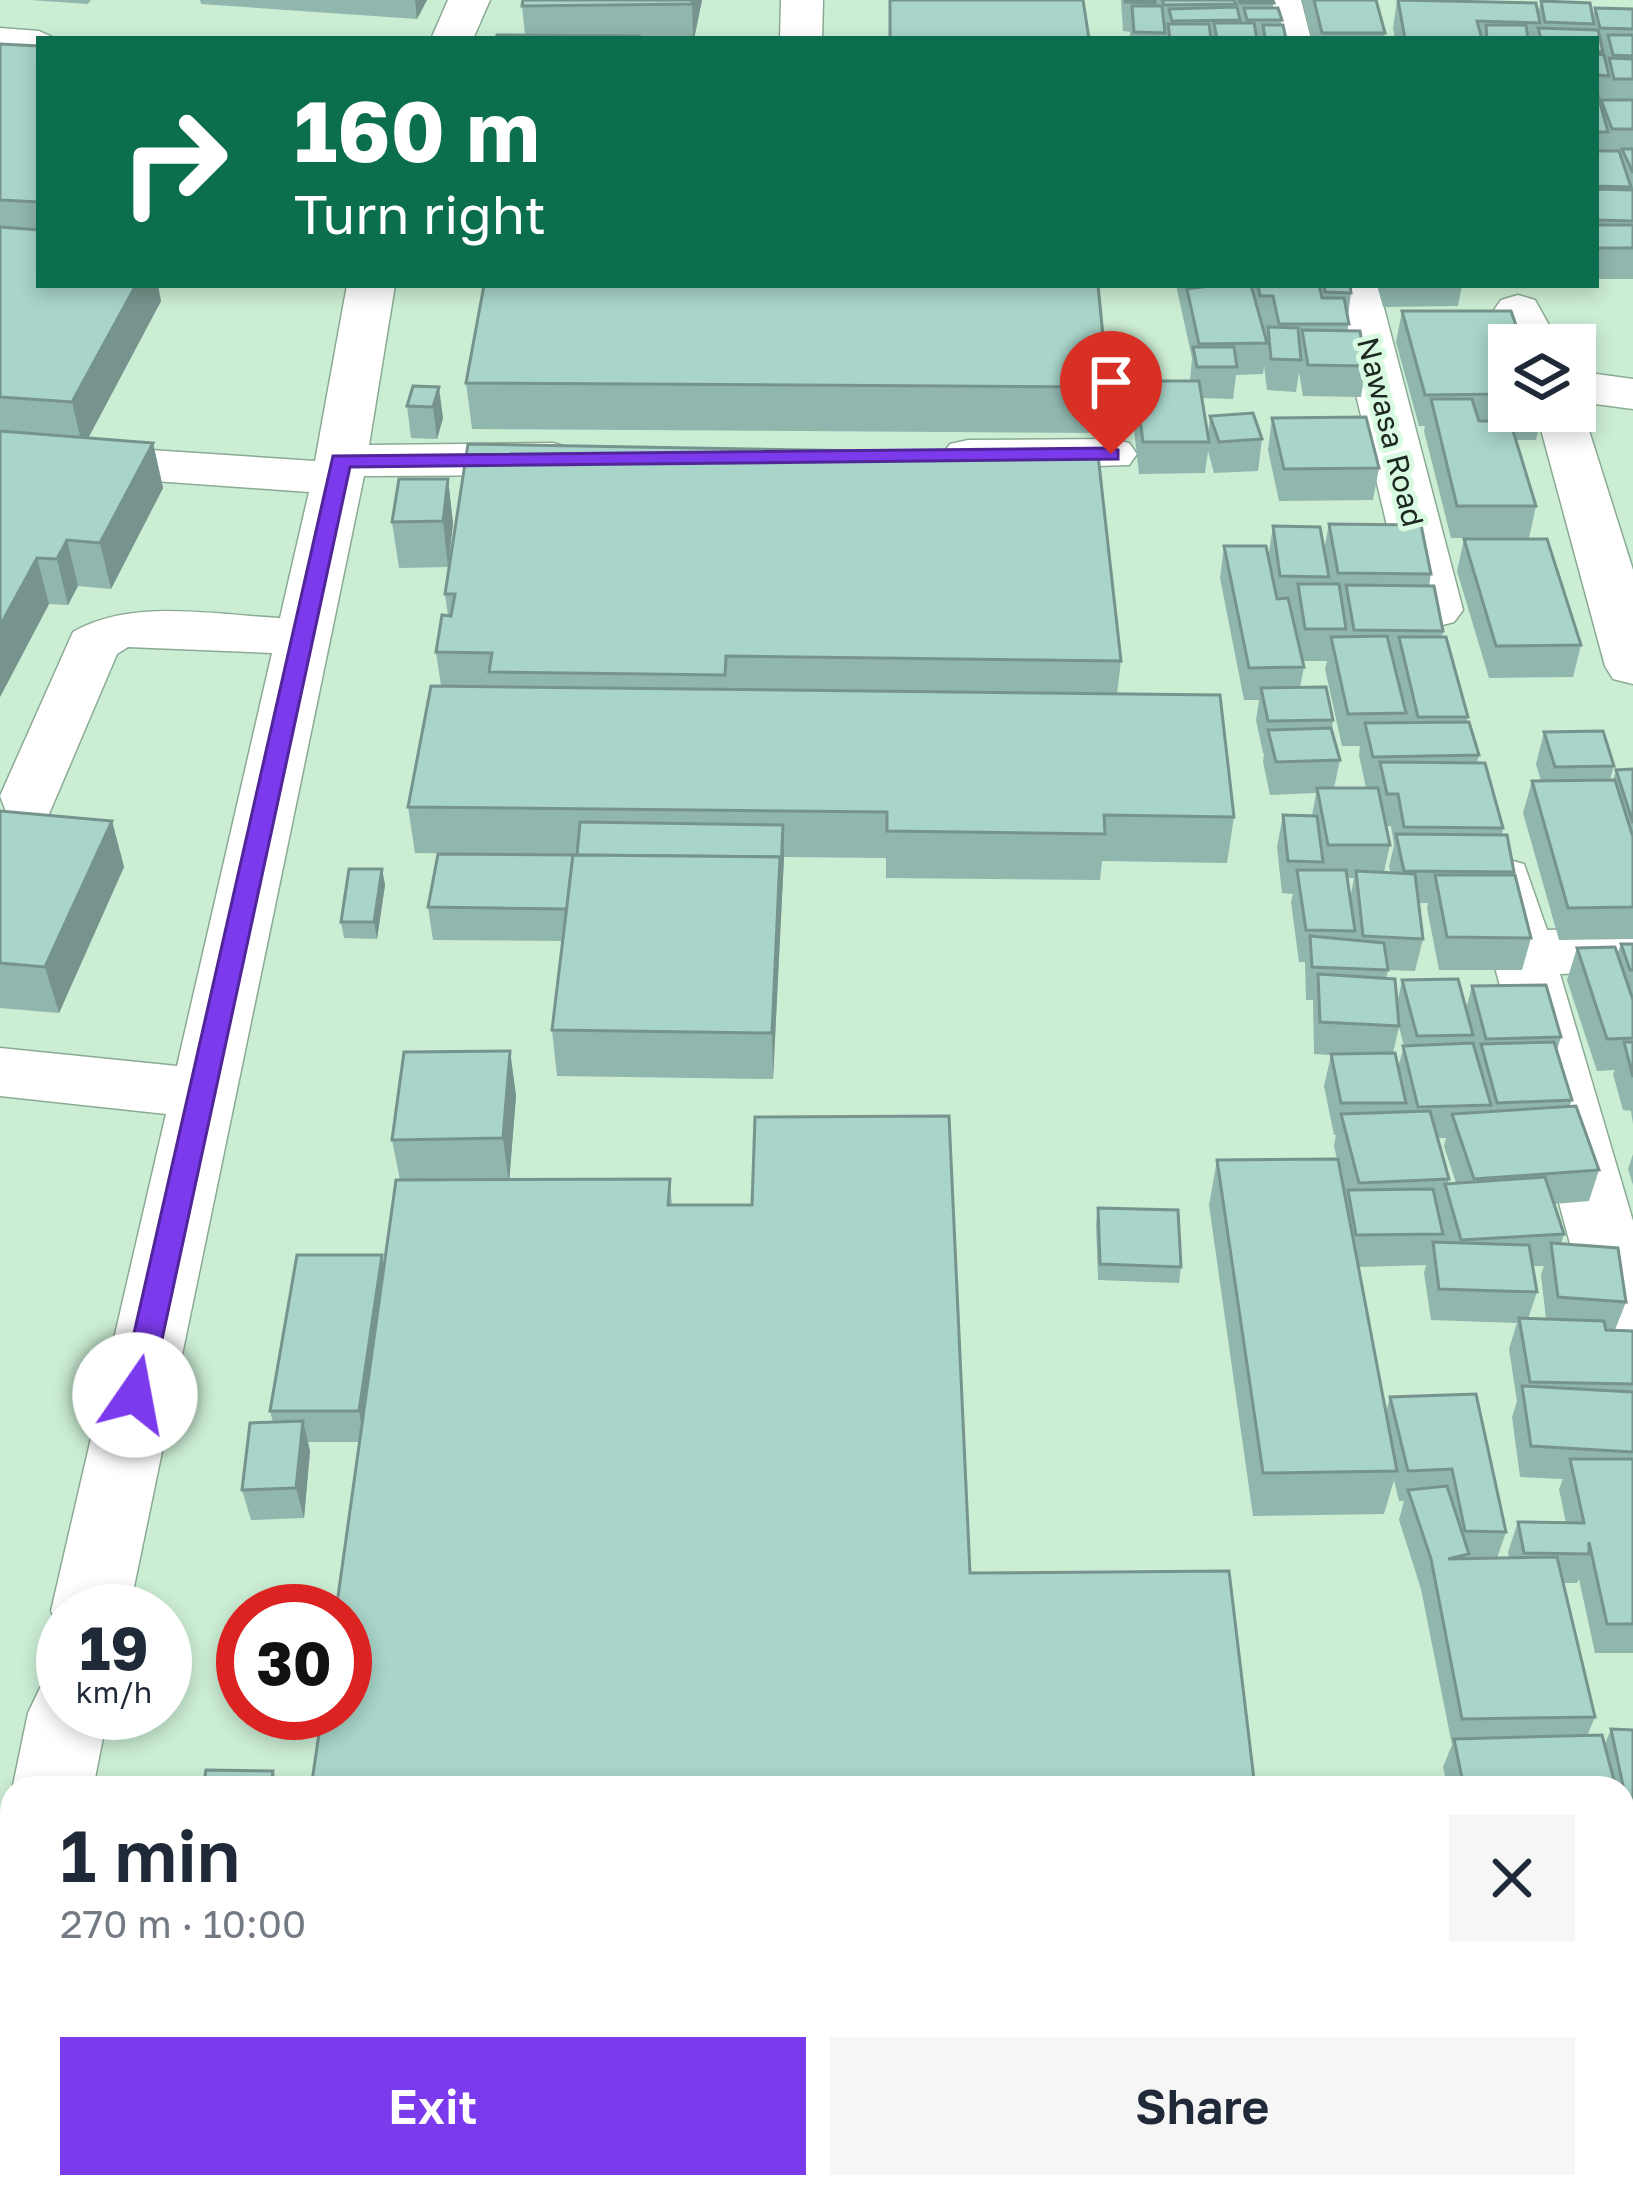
<!DOCTYPE html>
<meta charset="utf-8">
<style>
body{margin:0;font-family:"Golos Text",sans-serif;background:#f6f6f7;color:#1f2937;height:100vh;display:flex;flex-direction:column;font-size:45px;white-space:nowrap}
*{box-sizing:border-box;margin:0}
p{font-size:39px;color:#747a83}
.icon{flex:none;width:66px;height:66px;fill:none;stroke:currentColor;stroke-width:2;stroke-linecap:round;stroke-linejoin:round}
.map{position:relative;flex:1;overflow:hidden}
.drawer{position:absolute;left:0px;top:1776px;width:1635px;height:423px;display:flex;flex-direction:column;background:#fff;border-radius:36px 36px 0 0;box-shadow:0 6px 18px #0003}
.drawer>*{flex:none}
.guide{position:absolute;left:36px;top:36px;width:1563px;height:252px;border-radius:0px;box-shadow:0 6px 18px #0003;background:#0b6e4f;color:#fff;overflow:hidden}
.fabs{position:absolute;left:1488px;top:324px;display:grid;gap:24px}
.fabs a{display:grid;place-items:center;width:108px;height:108px;border-radius:0px;background:#fff;box-shadow:0 6px 18px #0003;font-size:60px}
.speed{position:absolute;left:36px;top:1584px;display:flex;gap:24px;font-size:60px;font-weight:700;text-align:center}
.speed>*{display:grid;place-content:center;width:156px;height:156px;border-radius:50%;background:#fff;box-shadow:0 6px 18px #0003;line-height:1}
.speed small{font-size:30px;font-weight:400}
.speed .limit{border:18px solid #d22;background:#fff;color:#111}
.pin{position:absolute;display:grid;place-items:center;width:102px;height:102px;color:#fff;margin:-123px -51px;border-radius:50% 50% 50% 0;rotate:-45deg;box-shadow:0 0 12px #0007}
.pin .icon{rotate:45deg}
.me{position:absolute;width:132px;margin:-66px;rotate:12deg;stroke-linejoin:round;filter:drop-shadow(0 0 9px #0008)}
.turn{display:flex;align-items:center;gap:42px;height:252px;padding:0 60px;font-size:54px}
.turn .icon{width:156px;height:156px;stroke-width:2.5}
.turn b{display:block;font-size:84px;line-height:102px}
.round{display:grid;place-items:center;flex:none;width:126px;height:126px;border-radius:0px;background:#f6f6f7}
.overview{display:flex;align-items:center;justify-content:space-between;height:204px;padding:0 60px}
h1{font-size:72px;font-weight:600;line-height:90px}
.button{display:flex;gap:24px;margin-top:auto;padding:24px 60px}
.button a{flex:1;height:138px;border-radius:0px;background:#7c3aed;color:#fff;font-size:48px;font-weight:600;line-height:138px;text-align:center}
.button a+a{background:#f6f6f7;color:#1f2937}
.map>svg:first-child{display:block}
.lines{fill:none;stroke-linecap:round;stroke-linejoin:round}
.minor-casing{stroke:#8aaa93;stroke-width:3}
.minor{fill:#fff;fill-rule:evenodd}
.wall{fill:#90b6ad;fill-rule:evenodd}
.shaded-wall{fill:#76948d}
.building{fill:#a8d4c9;stroke:#76948d;stroke-width:3}
.route{fill:#7c3aed;stroke:#51269a;stroke-width:3}
.labels{text-anchor:middle;dominant-baseline:central;stroke-width:10;stroke-linejoin:round;paint-order:stroke}
.street-label{font-size:30px;fill:#1d2920;stroke:#d8fae1}
</style>
<div class="map">
<svg width="1633" height="2198" viewBox="0 0 1633 2198">
<rect width="100%" height="100%" fill="#cbedd4"/>
<g class="lines">
<!-- minor casing -->
<g class="minor-casing">
<g id="minor">
<path d="M448,0H490L473,39H431Z"/>
<path d="M781,0H823L822,39H780Z"/>
<path d="M1259,0H1301L1311,39H1269Z"/>
<path d="M0,28L39,31L57,39H39V57L0,54Z"/>
<path d="M347,285H395L369,445L553,443L571,448L579,459L571,470L553,475L364,476L129,1611H63V1635L51,1611L166,1114L0,1096V1048L177,1066L272,653L128,647L117,654L49,814L28,820L7,814L0,796L73,632C133,598 213,615 280,618L309,492L0,470V440L315,461Z"/>
<path d="M1330,285H1378L1463,610L1454,622L1435,627L1416,622L1407,610Z"/>
<path d="M1518,295L1535,300L1560,345H1510L1494,310L1501,300Z"/>
<path d="M1575,371L1633,379V409L1580,402L1633,570V684L1613,679L1605,666L1536,411H1575Z"/>
<path d="M1111,439L1129,443L1137,454L1129,465L968,470L950,466L942,455L950,444L968,440Z"/>
<path d="M1502,858L1524,864L1547,930L1633,927V971L1560,974L1633,1221V1372L1608,1363L1597,1343L1471,879L1480,864Z"/>
<path d="M63,1679V1713H108L93,1788L12,1790L28,1713L40,1688Z"/>
<path d="M12,1938V2074L0,2079V1943Z"/>
</g>
</g>
<!-- minor -->
<use href="#minor" class="minor"/>
</g>
<!-- wall -->
<g class="wall">
<path d="M30,0H91L88,4Z"/>
<path d="M200,0H427L417,19L201,4Z"/>
<path d="M702,0L694,39H496L525,35L522,6Z"/>
<path d="M1121,0H1273V8L1282,20L1281,25L1286,39H1166V35L1164,39H1130V32L1123,31Z"/>
<path d="M1302,0H1376L1385,33L1384,39H1312Z"/>
<path d="M1397,0L1538,14L1541,1L1593,18L1595,8L1633,9V279H1596V39H1395L1393,28Z"/>
<path d="M0,44L39,46V285L161,301L88,438L153,443L163,488L111,589L78,586L68,605L49,604L0,697Z"/>
<path d="M1176,285H1350L1351,293L1348,316V331L1366,366L1361,397L1303,396L1299,372L1296,392L1267,390L1264,366L1263,374L1236,375L1233,399L1202,398L1208,436L1210,416L1262,439L1258,471L1214,473L1208,451L1205,473L1139,474L1132,412L1135,381H1190L1192,358Z"/>
<path d="M1377,285H1462L1458,306L1383,307Z"/>
<path d="M1402,311L1509,345V411H1543L1536,440H1516L1536,506L1529,538H1451L1424,431L1425,426H1419L1396,342Z"/>
<path d="M466,383L1108,387L1104,433L472,429Z"/>
<path d="M413,386L443,418L437,439L411,438L407,406Z"/>
<path d="M1272,418L1379,468L1373,500L1279,501L1268,450Z"/>
<path d="M468,444L1121,661L1117,694L1234,817L1227,863L1102,861L1100,880L886,878V858L784,857L773,1079L557,1076L552,1030L563,941L433,940L428,907L577,855L415,853L408,807L441,686L436,652L448,616L445,594Z"/>
<path d="M448,479L453,524L448,567L399,568L392,522Z"/>
<path d="M1329,524L1431,574L1429,586L1443,631L1442,637L1468,717L1466,722L1479,755L1477,762L1503,828L1502,835L1514,872V875L1531,938L1522,970H1439L1427,908L1428,903H1419L1423,939L1415,971L1388,970L1386,979L1397,1004L1402,980L1466,1009L1472,986L1561,1037L1557,1050L1572,1100L1569,1107L1599,1170L1589,1201L1554,1204L1564,1234L1561,1244L1626,1302L1615,1330L1633,1331V1653H1595L1579,1579L1577,1583H1564L1595,1717L1587,1736L1605,1744L1611,1729L1633,1730V1914H1623V1788H1448L1443,1767L1452,1745L1421,1589L1399,1520L1404,1501H1399L1394,1480L1384,1514L1253,1516L1209,1205L1217,1160L1337,1159L1334,1146L1336,1135H1334L1324,1086L1331,1055L1314,1054L1313,1000H1306L1305,962H1299L1291,902L1293,894L1282,893L1277,847L1283,815L1312,816L1316,793L1270,795L1263,762L1264,753H1263L1256,720L1259,700H1244L1220,578L1224,546L1268,558L1273,526L1324,550ZM1302,661H1327L1325,669L1342,746H1360L1359,755L1366,788H1334L1340,760L1332,728L1333,720L1300,687L1304,667ZM1386,826H1391L1394,845L1389,867L1391,873L1384,872L1390,845ZM1347,878H1354L1350,899ZM1399,1027L1404,1046L1398,1067L1393,1053ZM1437,1138H1446L1444,1146L1456,1183H1448L1449,1179ZM1426,1265L1424,1273L1431,1320L1517,1323L1509,1349L1517,1401L1512,1417L1520,1477L1563,1479L1559,1489L1566,1523L1518,1522L1508,1552L1509,1558H1497L1506,1532L1390,1397L1386,1412L1358,1267ZM1533,1266H1544L1541,1275L1546,1319H1528L1537,1292Z"/>
<path d="M1464,539L1581,645L1573,677L1489,678L1457,571Z"/>
<path d="M1544,732L1614,766L1610,780H1613L1616,770L1633,769V939L1559,940L1523,813L1532,781H1541L1536,764Z"/>
<path d="M0,811L112,821L124,867L59,1013L0,1008Z"/>
<path d="M382,869L385,885L377,939L344,938L341,922Z"/>
<path d="M1621,944H1633V1124L1631,1111L1623,1110L1613,1074L1615,1070L1597,1071L1567,980L1577,948L1617,955Z"/>
<path d="M510,1051L516,1096L509,1180L670,1179L672,1205L970,1573L1255,1788L359,1442H308L310,1451L304,1518L251,1520L242,1490L273,1422L270,1411L384,1265L400,1180L392,1140Z"/>
<path d="M1633,1154V1185L1628,1169Z"/>
<path d="M1098,1208L1181,1267L1179,1283L1098,1280L1096,1224Z"/>
<rect x="1623" y="1918" width="10" height="241"/>
<path d="M1085,2187H1338L1340,2198H1086Z"/>
<path d="M1522,2187H1604L1598,2198H1525Z"/>
</g>
<!-- shaded-wall -->
<g class="shaded-wall">
<path d="M415,0H427L417,19Z"/>
<path d="M692,0H702L694,39H693Z"/>
<path d="M130,285H158L161,301L83,448L72,402Z"/>
<path d="M439,387L443,418L437,439L433,407Z"/>
<path d="M153,443L163,488L111,589L100,543Z"/>
<path d="M448,479L453,524L448,567L443,521Z"/>
<path d="M67,540L78,586L68,605L57,559Z"/>
<path d="M37,558L49,604L0,697V626Z"/>
<path d="M112,821L124,867L59,1013L45,967Z"/>
<path d="M783,825L784,857L773,1079L772,1033Z"/>
<path d="M382,869L385,885L377,939L374,922Z"/>
<path d="M510,1051L516,1096L509,1184L503,1138Z"/>
<path d="M382,1255L388,1286L365,1442L359,1411Z"/>
<path d="M303,1421L310,1451L304,1518L296,1488Z"/>
<path d="M273,1771L279,1788H271Z"/>
</g>
<!-- building -->
<g class="building">
<path d="M523,0H692V4L522,6Z"/>
<path d="M890,0H1083L1089,39H890Z"/>
<path d="M1125,0H1155V3L1125,2Z"/>
<path d="M1162,0H1234L1236,4L1164,5Z"/>
<path d="M1239,0H1273L1274,3H1240Z"/>
<path d="M1314,0H1376L1385,33H1322Z"/>
<path d="M1398,0L1536,3L1540,23L1477,21L1482,39H1405Z"/>
<path d="M1541,1L1590,3L1594,24L1545,22Z"/>
<path d="M1132,6H1162L1165,33L1134,32Z"/>
<path d="M1237,7L1240,20L1172,21L1169,9Z"/>
<path d="M1244,8H1278L1282,20H1247Z"/>
<path d="M1595,8L1633,9V29L1600,28Z"/>
<path d="M1214,23H1254L1257,39H1217Z"/>
<path d="M1168,24H1209L1211,39H1170Z"/>
<path d="M1263,25H1283L1286,39L1265,38Z"/>
<path d="M1486,25H1526L1528,39H1487Z"/>
<path d="M1538,28L1598,30L1603,52L1596,51V39H1541Z"/>
<path d="M497,35L639,36L638,39H496Z"/>
<path d="M1608,35H1633V56L1613,55Z"/>
<path d="M0,44L39,46V202L0,200Z"/>
<path d="M1596,54L1604,55L1609,76L1596,75Z"/>
<path d="M1609,58L1633,59V79H1614Z"/>
<path d="M1596,88L1608,132H1596Z"/>
<path d="M1601,100H1633V129H1612Z"/>
<path d="M1622,149H1633V173Z"/>
<path d="M1596,151H1619L1631,187L1596,186Z"/>
<path d="M1596,189L1633,190V221L1596,220Z"/>
<rect x="1596" y="225" width="37" height="23"/>
<path d="M0,227L39,230V285H136L72,402L0,397Z"/>
<path d="M484,285H1098L1108,387L466,383Z"/>
<path d="M1185,285H1251L1267,343L1199,344L1187,289L1209,286Z"/>
<path d="M1258,285H1319L1322,298H1344L1349,324H1279L1273,296H1260Z"/>
<path d="M1324,285H1350L1351,293L1325,292Z"/>
<path d="M1402,311H1511L1523,345H1509V407L1505,394L1425,395Z"/>
<path d="M1268,327L1298,328L1301,360L1271,359Z"/>
<path d="M1302,330L1360,331L1366,366L1308,365Z"/>
<path d="M1193,347H1234L1237,367H1197Z"/>
<path d="M1135,381H1199L1209,442H1143Z"/>
<path d="M413,386L439,387L433,407L407,406Z"/>
<path d="M1431,399H1472L1479,421H1510L1536,506H1457Z"/>
<path d="M1253,413L1262,439L1219,442L1210,416Z"/>
<path d="M1366,417L1379,468L1284,469L1272,418Z"/>
<path d="M0,431L153,443L100,543L67,540L57,559L37,558L0,626Z"/>
<path d="M468,444L1098,455L1121,661L726,656L725,675L489,672L492,653L436,652L442,615L451,616L455,594H445Z"/>
<path d="M399,479H448L443,521L392,522Z"/>
<path d="M1329,524L1421,525L1431,574L1338,573Z"/>
<path d="M1273,526L1320,527L1329,577L1280,576Z"/>
<path d="M1464,539H1547L1581,645L1496,646Z"/>
<path d="M1224,546H1266L1277,599L1288,598L1304,667L1249,668Z"/>
<path d="M1298,584H1339L1346,629H1305Z"/>
<path d="M1346,585L1434,586L1443,631L1354,630Z"/>
<path d="M1387,636L1406,713L1348,714L1331,637Z"/>
<path d="M1399,637H1446L1468,717H1418Z"/>
<path d="M431,686L1220,695L1234,817L1104,815L1105,834L887,831V812L408,807Z"/>
<path d="M1326,687L1333,720L1268,721L1261,688Z"/>
<path d="M1469,722L1479,755L1373,757L1365,723Z"/>
<path d="M1331,728L1340,760L1276,762L1268,730Z"/>
<path d="M1603,731L1614,766L1555,767L1544,732Z"/>
<path d="M1380,762L1485,763L1503,828L1404,827L1398,794H1387Z"/>
<path d="M1633,769V823L1616,770Z"/>
<path d="M1615,780L1633,837V907L1568,908L1532,781Z"/>
<path d="M1317,788H1378L1390,845H1328Z"/>
<path d="M0,811L112,821L45,967L0,963Z"/>
<path d="M1283,815L1317,816L1323,862L1288,861Z"/>
<path d="M580,822L783,825L781,871L780,857L577,855Z"/>
<path d="M1396,834L1507,835L1514,872L1404,871Z"/>
<path d="M438,854L573,855L567,909L428,907Z"/>
<path d="M573,855L780,857L772,1033L552,1030Z"/>
<path d="M349,869H382L374,922H341Z"/>
<path d="M1297,870H1346L1355,931L1306,930Z"/>
<path d="M1356,871L1415,874L1423,939L1363,936Z"/>
<path d="M1435,875H1515L1531,938L1447,937Z"/>
<path d="M1310,936L1384,943L1388,970L1312,967Z"/>
<path d="M1621,944H1633V970H1630Z"/>
<path d="M1615,947L1633,1000V1038L1607,1039L1577,948Z"/>
<path d="M1318,974L1395,979L1399,1026L1320,1022Z"/>
<path d="M1458,979L1473,1035L1417,1036L1402,980Z"/>
<path d="M1546,985L1561,1037L1486,1039L1472,986Z"/>
<path d="M1554,1042L1572,1100L1497,1103L1481,1044Z"/>
<path d="M1624,1042H1633V1077Z"/>
<path d="M1473,1043L1491,1105L1418,1107L1403,1046Z"/>
<path d="M510,1051L503,1138L392,1140L404,1052Z"/>
<path d="M1395,1053L1406,1103H1341L1331,1054Z"/>
<path d="M1576,1106L1599,1170L1474,1179L1452,1114Z"/>
<path d="M1430,1111L1449,1179L1359,1183L1341,1114Z"/>
<path d="M949,1116L970,1573L1229,1571L1255,1788H311L322,1713H345V1611H336L396,1180L670,1179L668,1205H752L755,1117Z"/>
<path d="M1338,1159L1397,1471L1263,1473L1217,1160Z"/>
<path d="M1545,1177L1564,1234L1461,1240L1445,1184Z"/>
<path d="M1433,1189L1443,1234L1356,1235L1348,1190Z"/>
<path d="M1098,1208L1178,1210L1181,1267L1100,1264Z"/>
<path d="M1433,1242L1529,1245L1537,1292L1439,1289Z"/>
<path d="M1551,1243L1618,1248L1626,1302L1558,1297Z"/>
<path d="M297,1255H382L359,1411H270Z"/>
<path d="M1519,1318L1604,1321L1606,1330L1633,1331V1384L1530,1382Z"/>
<path d="M1522,1386L1633,1392V1452L1531,1446Z"/>
<path d="M1476,1394L1506,1532L1465,1531L1452,1469L1408,1471L1390,1397Z"/>
<path d="M303,1421L296,1488L242,1490L250,1423Z"/>
<path d="M1570,1459H1633V1624H1607L1589,1542V1554L1524,1553L1518,1522L1584,1523Z"/>
<path d="M1447,1486L1469,1554L1448,1559L1557,1557L1595,1717L1462,1719L1431,1559L1408,1490Z"/>
<path d="M1611,1729L1633,1730V1809H1628Z"/>
<path d="M1602,1735L1616,1788H1464L1454,1739Z"/>
<path d="M206,1770L273,1771L271,1788H203Z"/>
<path d="M1623,1828L1633,1829V1887L1623,1886Z"/>
<path d="M1623,1918H1633V2067L1623,2068Z"/>
<path d="M1633,2076V2135L1623,2136V2077Z"/>
<path d="M307,2187H661L660,2198H306Z"/>
<path d="M1094,2187H1338L1340,2198H1095Z"/>
</g>
<!-- route -->
<path class="route" d="M1111,448L1118,450V459L350,467L150,1395L146,1404H125L120,1395L333,456Z"/>
<g class="labels">
<!-- street labels -->
<g class="street-label">
<text transform="translate(1391 432) rotate(76)">Nawasa Road</text>
</g>
</g>
</svg>
<div class="fabs">
<a><svg class="icon" aria-label="layers" viewBox="0 0 24 24"><path d="M12 4l9 5-9 5-9-5zM3 14l9 5 9-5"/></svg></a>
</div>
<div class="speed"><div>19<small>km/h</small></div><div class="limit">30</div></div>
<div class="pin" style="left:1111px;top:454px;background:#d93025"><svg class="icon" aria-label="arrive" viewBox="0 0 24 24"><path d="M6 21V4h12l-3 4 3 4H6"/></svg></div>
<svg class="me" style="left:135px;top:1395px" viewBox="-20 -20 40 40"><circle r="19" fill="#fff"/><path d="M0-13L10 11 0 6-10 11z" fill="#7c3aed"/></svg>
<div class="guide">
<div class="turn"><svg class="icon" aria-label="right" viewBox="0 0 24 24"><path d="M7 20v-9h11M14 6l5 5-5 5"/></svg><div><b>160 m</b>Turn right</div></div>
</div>
<section class="drawer">
<div class="overview"><div><h1>1 min</h1><p>270 m · 10:00</p></div><a class="round"><svg class="icon" aria-label="close" viewBox="0 0 24 24"><path d="M6 6l12 12M18 6L6 18"/></svg></a></div>
<div class="button"><a>Exit</a><a>Share</a></div>
</section>
</div>
